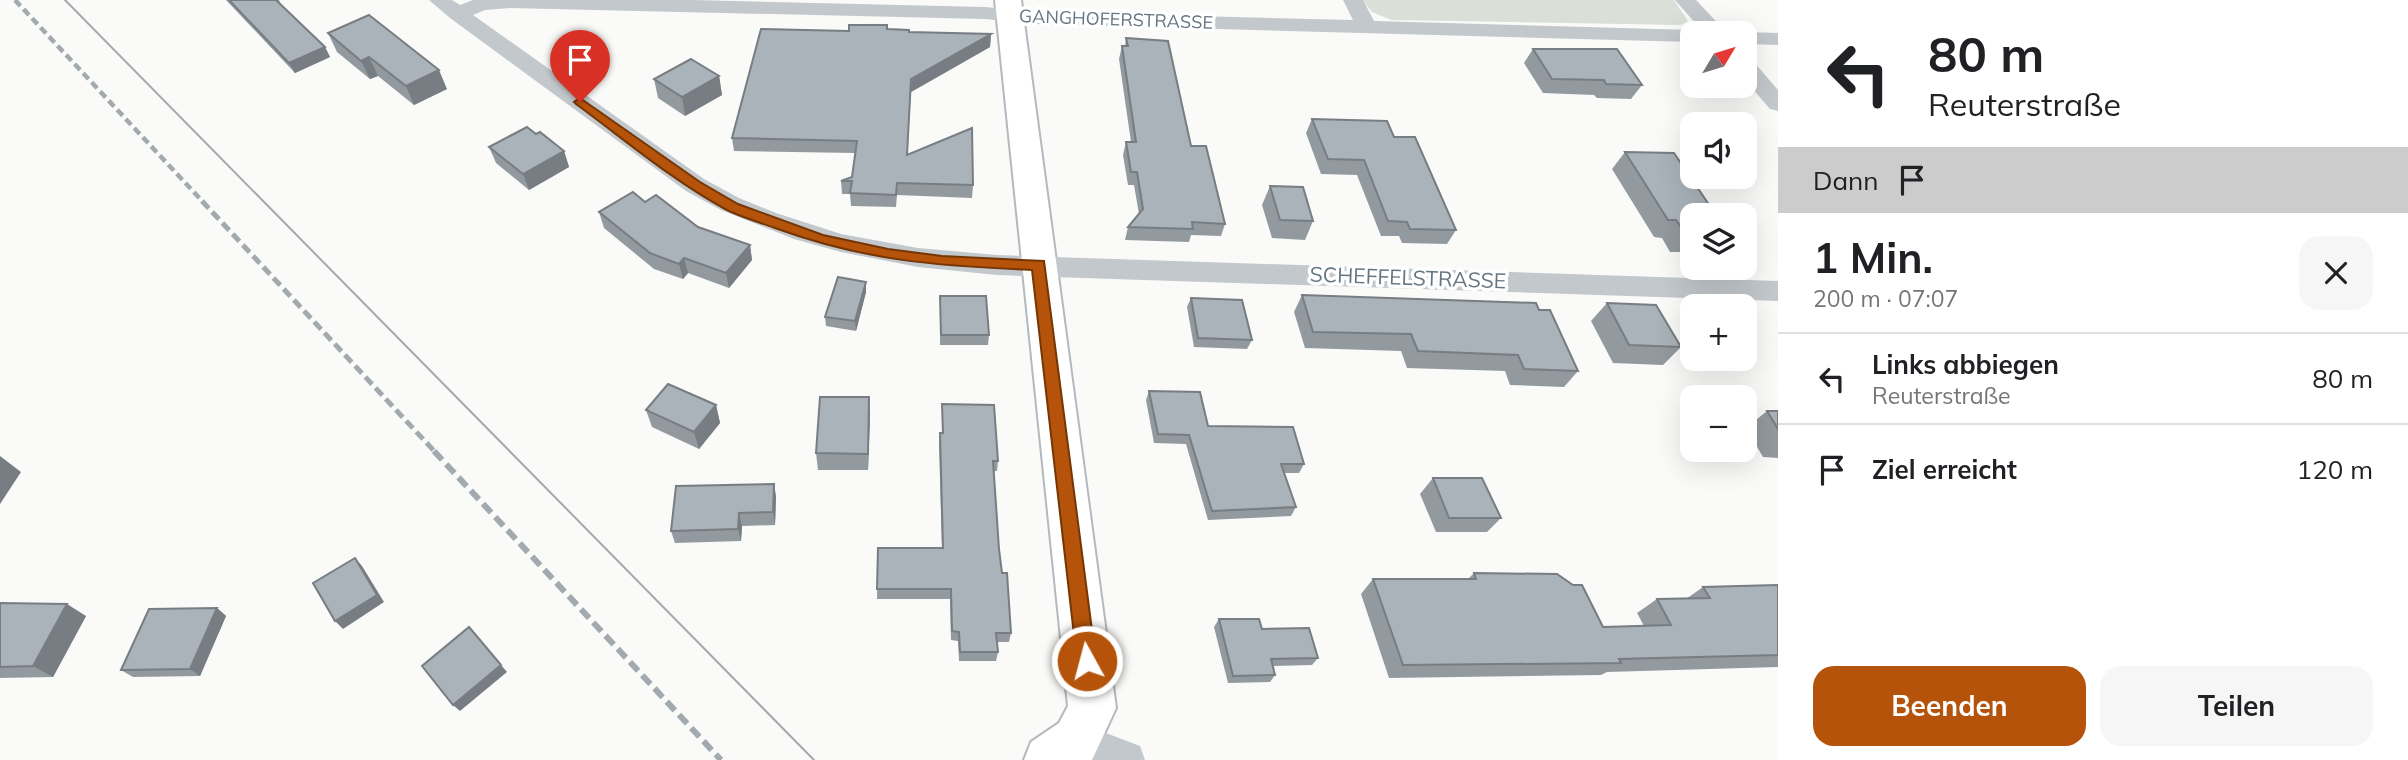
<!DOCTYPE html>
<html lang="de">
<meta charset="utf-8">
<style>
body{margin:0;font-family:Mulish,sans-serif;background:#f6f6f6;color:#202124;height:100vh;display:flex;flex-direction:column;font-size:26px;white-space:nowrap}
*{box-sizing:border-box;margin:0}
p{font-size:23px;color:#757577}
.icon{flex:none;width:38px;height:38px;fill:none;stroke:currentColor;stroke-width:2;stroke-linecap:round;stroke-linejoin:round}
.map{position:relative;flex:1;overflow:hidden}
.sheet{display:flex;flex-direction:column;background:#fff;width:630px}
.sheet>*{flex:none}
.guide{background:#fff;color:#202124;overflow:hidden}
.needle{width:46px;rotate:52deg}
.fabs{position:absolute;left:1680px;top:21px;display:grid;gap:14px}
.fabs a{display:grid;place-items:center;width:77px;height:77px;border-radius:14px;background:#fff;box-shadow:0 7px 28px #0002;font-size:35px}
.pin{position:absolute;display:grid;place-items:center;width:60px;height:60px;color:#fff;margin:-72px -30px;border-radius:50% 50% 50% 0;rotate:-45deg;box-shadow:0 0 7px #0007}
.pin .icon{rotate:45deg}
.me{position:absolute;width:77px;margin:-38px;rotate:353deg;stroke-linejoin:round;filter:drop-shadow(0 0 5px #0008)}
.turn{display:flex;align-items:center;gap:24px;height:147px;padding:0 35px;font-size:32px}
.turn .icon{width:91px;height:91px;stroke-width:2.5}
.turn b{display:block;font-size:49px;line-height:60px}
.then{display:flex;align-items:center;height:66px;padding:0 35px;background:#0003;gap:14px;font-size:26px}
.round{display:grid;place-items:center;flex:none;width:74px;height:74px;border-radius:21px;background:#f6f6f6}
.headline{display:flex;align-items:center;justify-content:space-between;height:119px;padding:0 35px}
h1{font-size:42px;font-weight:700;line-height:52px}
.action{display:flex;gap:14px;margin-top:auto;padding:14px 35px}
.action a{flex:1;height:80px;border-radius:21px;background:#b45309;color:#fff;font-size:28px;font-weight:700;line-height:80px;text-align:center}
.action a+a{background:#f6f6f6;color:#202124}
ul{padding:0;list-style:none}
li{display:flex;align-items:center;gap:21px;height:91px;padding:0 35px;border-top:2px solid #e0e0e0}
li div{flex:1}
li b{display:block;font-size:26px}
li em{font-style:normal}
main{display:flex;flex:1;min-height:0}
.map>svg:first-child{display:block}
.green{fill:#dadfd7}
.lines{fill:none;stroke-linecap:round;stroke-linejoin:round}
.secondary-casing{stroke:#b3babf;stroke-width:4}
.street{fill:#c3c8cc;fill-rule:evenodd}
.secondary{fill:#fff;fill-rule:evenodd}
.tram{stroke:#a2aab0;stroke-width:2}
.rail-far2{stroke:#a2aab0;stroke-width:4.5;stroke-dasharray:8 4.5;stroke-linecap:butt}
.rail-far1{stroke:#a2aab0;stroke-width:5;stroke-dasharray:10 5;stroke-linecap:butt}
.rail{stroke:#a2aab0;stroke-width:6;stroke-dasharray:12 6;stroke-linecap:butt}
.wall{fill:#929a9f}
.shaded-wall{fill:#777d82}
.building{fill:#aab3b9;stroke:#777d82;stroke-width:2}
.route{fill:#b45309;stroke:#753606;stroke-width:2}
.labels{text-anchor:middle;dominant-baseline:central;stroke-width:7;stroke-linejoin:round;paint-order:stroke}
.far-street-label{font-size:18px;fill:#657683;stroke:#fff}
.street-label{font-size:21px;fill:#657683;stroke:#fff}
</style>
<main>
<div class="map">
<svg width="1778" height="760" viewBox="0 0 1778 760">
<rect width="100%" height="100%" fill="#fafaf8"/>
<!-- green -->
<path class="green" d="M1362,0H1674L1688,21L1681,25L1391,20L1372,12Z"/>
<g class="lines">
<!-- secondary casing -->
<g class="secondary-casing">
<path id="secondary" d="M995,0H1021L1116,708L1092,760H1024L1031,742L1059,723L1068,706Z"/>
</g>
<!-- street -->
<g class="street">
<path d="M429,0H452L460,5L473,0H693L985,7L1036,12L1353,20L1343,0H1363L1374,21L1692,30L1701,33H1692V42L1036,24L985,19L510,8L485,10L473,15L704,179L739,198L776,213L841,234L918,248L997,255L1778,281V301L997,275L918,267L841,252L794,239L721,210L686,191L450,18Z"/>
<path d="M1675,0H1696L1727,33H1704Z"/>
<path d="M1745,32L1778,33V45L1745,44V33H1738Z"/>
<path d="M1745,59L1753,61L1778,90V111L1770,109L1745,80Z"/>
<path d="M1077,722L1140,746L1145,760H1077L1063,755L1058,741L1063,727Z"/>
</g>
<!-- secondary -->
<use href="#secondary" class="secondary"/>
<!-- tram -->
<path class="tram" d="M65,0L814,760"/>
<!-- rail-far2 -->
<path class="rail-far2" d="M15,0L204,203"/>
<!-- rail-far1 -->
<path class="rail-far1" d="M202,201L436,453"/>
<!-- rail -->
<path class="rail" d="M434,451L721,760"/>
</g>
<!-- wall -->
<g class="wall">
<path d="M226,0H279L281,5L325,47L330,57L295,73Z"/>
<path d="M887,29L909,32L991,34L990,47L911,92L907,154L973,185L972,198L897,195L896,207L851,206L850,194H842L841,181L852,177L855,153L734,151L732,138L849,31Z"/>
<path d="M328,33L447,89L414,105L378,76L370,79L337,52Z"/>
<path d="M1126,38L1191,146L1225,224L1221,236L1191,235L1189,242L1125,240L1128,227L1139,214L1134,185H1128L1123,155L1126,142H1131L1119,59L1122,46H1125Z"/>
<path d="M1533,49L1642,85L1631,99L1597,98L1594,95L1543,93L1524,63Z"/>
<path d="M719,76L722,95L685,116L658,98L654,79Z"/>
<path d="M1312,119L1394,137L1456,230L1447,244L1402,243L1399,236H1381L1357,175L1321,174L1306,133Z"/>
<path d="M489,147L564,151L569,167L529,190L496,163Z"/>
<path d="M1625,152L1692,215V252H1670L1662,238L1654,237L1612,169Z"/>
<path d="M1270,186L1313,221L1305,240L1272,238L1262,205Z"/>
<path d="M645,202L698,227L750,245L752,260L729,288L688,273L683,279L654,269L604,228L599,212Z"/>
<path d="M866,292L856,331L826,326L825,317Z"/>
<path d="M1302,295L1539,310L1578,371L1564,387L1510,385L1505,371L1407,368L1401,351L1305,348L1294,312Z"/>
<path d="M940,296L989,335L988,345H940Z"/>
<path d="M1191,298L1252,340L1247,349L1194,347L1187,307Z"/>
<path d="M1607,303L1681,347L1663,365L1613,363L1591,321Z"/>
<path d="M1149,391L1208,426L1304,464L1299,473H1284L1296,507L1291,516L1208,520L1186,444L1154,443L1146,400Z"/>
<path d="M942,404L998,461L997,471H994L999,549L1011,633L1009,642H997L998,652L996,661H959L958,641L951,640L950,599H877L878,548H942L939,444L940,433H942Z"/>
<path d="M716,405L720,423L699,449L652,427L646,410Z"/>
<path d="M1767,411H1778V458L1763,457L1746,428Z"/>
<path d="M870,414L868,470H818L816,453Z"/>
<path d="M1433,478L1501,518L1487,532H1436L1420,494Z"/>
<path d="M774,484L776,497L775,525L742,526L741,541L675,543L671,531Z"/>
<path d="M1474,573L1603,627L1644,626L1637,613L1657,599H1686L1703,587L1778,585V667L1607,672L1601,675L1389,678L1361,594L1373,579H1468Z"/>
<path d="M0,603L86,616L53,677L0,678Z"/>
<path d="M217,608L226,616L200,676L133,677L121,670Z"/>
<path d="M1219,619L1318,658L1312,665L1273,666L1275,675L1270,682L1228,683L1214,627Z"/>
</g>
<!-- shaded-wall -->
<g class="shaded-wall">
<path d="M991,34L990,47L911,92V79Z"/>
<path d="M325,47L330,57L295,73L289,63Z"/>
<path d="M369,57L378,76L370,79L361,61Z"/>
<path d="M439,70L447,89L414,105L406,86Z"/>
<path d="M719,76L722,95L685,116L682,97Z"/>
<path d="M564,151L569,167L529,190L523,174Z"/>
<path d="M750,245L752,260L729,288L726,273Z"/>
<path d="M684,258L688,273L683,279L679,264Z"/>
<path d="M866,282V292L856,331L855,321Z"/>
<path d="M869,397L870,414L868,470V454Z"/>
<path d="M716,405L720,423L699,449L694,432Z"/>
<path d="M0,456L21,472L0,504Z"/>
<path d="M774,484L776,497L775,525L773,512Z"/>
<path d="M739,513L742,526L741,541L738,529Z"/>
<path d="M355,558L362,566L384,602L343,629L335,621Z"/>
<path d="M67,604L86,616L53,677L33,666Z"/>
<path d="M217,608L226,616L200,676L190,669Z"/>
<path d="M501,665L507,672L460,711L453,705Z"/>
</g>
<!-- building -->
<g class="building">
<path d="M229,0H276L325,47L289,63Z"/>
<path d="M369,15L439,70L406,86L369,57L361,61L328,33Z"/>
<path d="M849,25H887V29L909,30V32L991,34L911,79L907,155L972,128L973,185L897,183L896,195L850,193L852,181H841L852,177L857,141L732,138L761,29L849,31Z"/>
<path d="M1126,38L1168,41L1191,146H1206L1225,224L1192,222L1193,229L1128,227L1143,209L1137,172H1131L1126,142H1136L1122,46H1128Z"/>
<path d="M1533,49H1617L1642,85L1606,84L1604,80L1552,79Z"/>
<path d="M691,59L719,76L682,97L654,79Z"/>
<path d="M1312,119L1387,121L1394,137H1415L1456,230L1410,229L1407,222L1388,221L1364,160L1328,159Z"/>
<path d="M527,127L536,134L540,132L564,151L523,174L489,147Z"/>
<path d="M1625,152L1674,153L1716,215H1692V235L1686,234L1676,220H1668Z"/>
<path d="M1270,186L1303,187L1313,221L1280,220Z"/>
<path d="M633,192L645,202L656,195L698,227L750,245L726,273L684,258L679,264L650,253L599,212Z"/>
<path d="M838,277L866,282L855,321L825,317Z"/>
<path d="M1302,295L1536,303L1539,310H1550L1578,371L1524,369L1518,355L1418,351L1411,334L1313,332Z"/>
<path d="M940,296H986L989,335H941Z"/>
<path d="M1191,298L1242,300L1252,340L1198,338Z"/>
<path d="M1607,303L1656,305L1681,347L1629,345Z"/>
<path d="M668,384L716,405L694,432L646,410Z"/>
<path d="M1149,391L1200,392L1208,426L1293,427L1304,464H1281L1296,507L1212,511L1189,435L1158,434Z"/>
<path d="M820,397H869L868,454L816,453Z"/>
<path d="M942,404L994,405L998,461H993L999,549L1002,573H1007L1011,633H996L998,652H960L959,632L952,631L951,589H877L878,548H943L940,433H943Z"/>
<path d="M1767,411H1778V429Z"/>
<path d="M1433,478H1482L1501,518H1449Z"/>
<path d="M774,484L773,512L739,513L738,529L671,531L676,486Z"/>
<path d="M355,558L377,595L335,621L313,583Z"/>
<path d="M1474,573L1557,574L1573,585H1582L1603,627L1671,625L1657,599L1710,598L1703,587L1778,585V655L1619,659L1621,663L1403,665L1373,579H1476Z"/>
<path d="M0,603L67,604L33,666L0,667Z"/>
<path d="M217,608L190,669L121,670L149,609Z"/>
<path d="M1219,619H1259L1262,629L1309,628L1318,658L1271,659L1275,675L1233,676Z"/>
<path d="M469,627L501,665L453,705L422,666Z"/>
</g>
<!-- route -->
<path class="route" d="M580,98L700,182L738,204L823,235L888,249L942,256L1044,261L1096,661L1093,668L1087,670L1080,668L1077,661L1032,270C938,266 865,261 775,228C759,222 740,217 725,209C672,180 625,140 576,104L574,102Z"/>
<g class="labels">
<!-- far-street labels -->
<g class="far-street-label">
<text transform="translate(1116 19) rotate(2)">GANGHOFERSTRASSE</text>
</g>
<!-- street labels -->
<g class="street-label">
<text transform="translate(1408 277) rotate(2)">SCHEFFELSTRASSE</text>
</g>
</g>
</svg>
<div class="fabs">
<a><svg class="needle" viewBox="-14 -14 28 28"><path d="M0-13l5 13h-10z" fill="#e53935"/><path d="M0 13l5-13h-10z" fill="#757577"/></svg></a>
<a><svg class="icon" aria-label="sound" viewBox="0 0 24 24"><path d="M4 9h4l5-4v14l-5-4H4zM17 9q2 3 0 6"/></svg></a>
<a><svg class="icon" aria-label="layers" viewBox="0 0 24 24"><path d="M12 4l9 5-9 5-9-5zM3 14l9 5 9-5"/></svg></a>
<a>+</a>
<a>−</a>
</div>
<div class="pin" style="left:580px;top:102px;background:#d93025"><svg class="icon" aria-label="arrive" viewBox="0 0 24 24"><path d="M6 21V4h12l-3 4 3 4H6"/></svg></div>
<svg class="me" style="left:1087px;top:661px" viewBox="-20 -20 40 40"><circle r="17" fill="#b45309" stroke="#fff" stroke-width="3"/><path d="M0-11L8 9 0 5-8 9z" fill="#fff"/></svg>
</div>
<section class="sheet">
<div class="guide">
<div class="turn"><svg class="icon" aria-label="left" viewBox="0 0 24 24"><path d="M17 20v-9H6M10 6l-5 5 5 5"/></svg><div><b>80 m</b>Reuterstraße</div></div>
<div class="then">Dann<svg class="icon" aria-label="arrive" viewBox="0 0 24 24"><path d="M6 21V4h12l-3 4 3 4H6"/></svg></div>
</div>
<div class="headline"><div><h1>1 Min.</h1><p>200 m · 07:07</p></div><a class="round"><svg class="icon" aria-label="close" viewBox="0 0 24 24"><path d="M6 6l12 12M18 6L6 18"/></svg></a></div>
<ul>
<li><svg class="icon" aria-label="left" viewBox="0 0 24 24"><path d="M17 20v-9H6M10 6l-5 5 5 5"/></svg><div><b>Links abbiegen</b><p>Reuterstraße</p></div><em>80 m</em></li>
<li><svg class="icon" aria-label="arrive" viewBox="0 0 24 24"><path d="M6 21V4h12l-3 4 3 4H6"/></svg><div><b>Ziel erreicht</b></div><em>120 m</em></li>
</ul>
<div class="action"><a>Beenden</a><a>Teilen</a></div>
</section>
</main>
